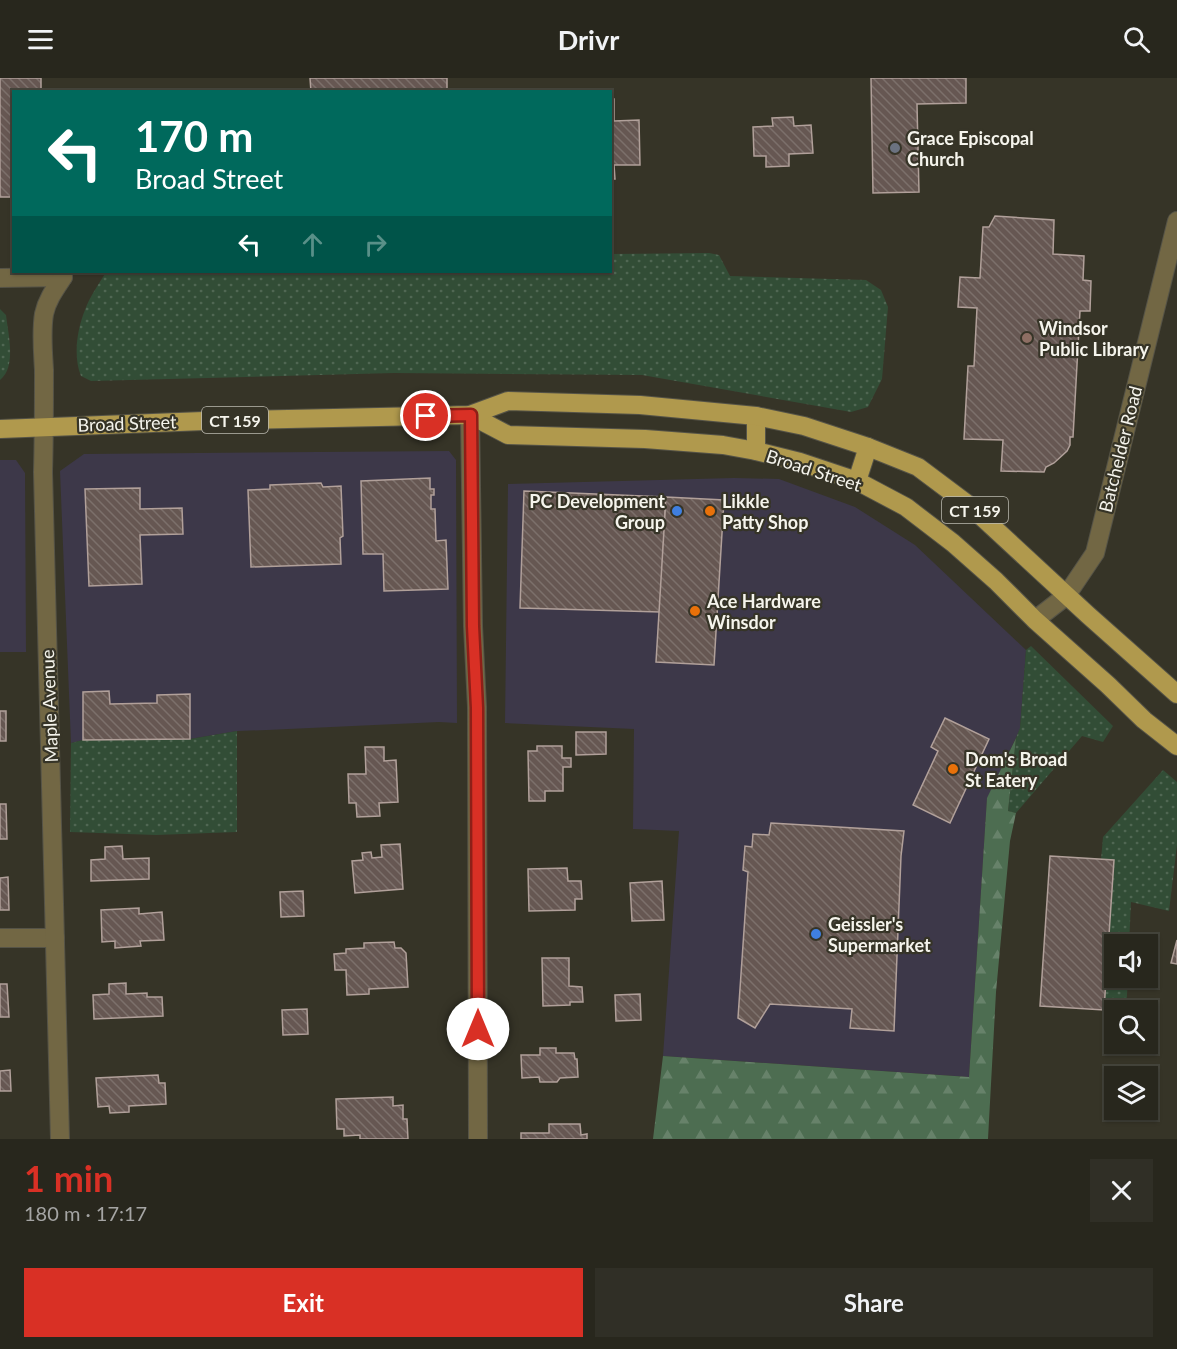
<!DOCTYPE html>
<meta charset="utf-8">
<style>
body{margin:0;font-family:Lato,sans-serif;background:#302f26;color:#f1f3f6;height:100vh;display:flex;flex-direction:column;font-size:22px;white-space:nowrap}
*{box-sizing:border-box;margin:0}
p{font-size:20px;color:#a5a5a4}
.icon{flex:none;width:33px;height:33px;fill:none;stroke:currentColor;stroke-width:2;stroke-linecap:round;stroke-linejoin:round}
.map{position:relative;height:1061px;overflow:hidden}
.sheet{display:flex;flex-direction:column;background:#28271d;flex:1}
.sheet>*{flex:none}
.hud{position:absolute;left:12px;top:12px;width:600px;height:183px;border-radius:0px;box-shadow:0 2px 4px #0004,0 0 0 2px #44443b;background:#00695c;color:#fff;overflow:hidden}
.controls{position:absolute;left:1104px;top:856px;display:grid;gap:12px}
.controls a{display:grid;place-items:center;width:54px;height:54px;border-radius:0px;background:#28271d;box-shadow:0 2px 4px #0004,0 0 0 2px #44443b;font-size:30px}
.pin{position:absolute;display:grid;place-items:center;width:51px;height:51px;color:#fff;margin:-26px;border:3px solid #fff;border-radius:50%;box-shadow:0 2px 6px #0007}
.me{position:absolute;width:66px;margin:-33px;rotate:0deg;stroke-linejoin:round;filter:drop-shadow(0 0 4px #0008)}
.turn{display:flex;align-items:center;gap:21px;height:126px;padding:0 24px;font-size:27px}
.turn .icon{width:78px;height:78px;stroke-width:2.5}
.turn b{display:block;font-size:42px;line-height:51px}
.lanes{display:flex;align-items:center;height:57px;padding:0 24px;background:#0003;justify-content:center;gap:30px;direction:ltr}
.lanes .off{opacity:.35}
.round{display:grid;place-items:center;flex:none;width:63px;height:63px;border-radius:0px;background:#302f26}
.overview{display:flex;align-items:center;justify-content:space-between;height:102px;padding:0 24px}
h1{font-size:36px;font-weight:700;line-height:45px;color:#d93025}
.button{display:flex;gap:12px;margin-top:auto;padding:12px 24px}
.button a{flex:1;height:69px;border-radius:0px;background:#d93025;color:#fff;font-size:24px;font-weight:700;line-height:69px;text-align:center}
.button a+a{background:#302f26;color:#f1f3f6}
header{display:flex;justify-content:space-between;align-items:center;height:78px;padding:0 24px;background:#28271d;font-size:27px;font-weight:700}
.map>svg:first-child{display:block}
.commercial{fill:#3d3849}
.grass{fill:url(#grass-dots)}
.forest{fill:url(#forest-firs)}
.building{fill:url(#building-back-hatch);stroke:#b1a09a;stroke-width:1.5}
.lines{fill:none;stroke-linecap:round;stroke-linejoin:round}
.minor-casing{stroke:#555347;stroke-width:20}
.major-casing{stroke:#555347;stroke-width:20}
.minor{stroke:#726744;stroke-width:18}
.major{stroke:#b0994d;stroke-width:18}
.route-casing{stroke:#8d1f18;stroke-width:15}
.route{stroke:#d93025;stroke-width:10}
.worship-dot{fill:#6b7280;stroke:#363427;stroke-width:2}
.education-dot{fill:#8d6e63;stroke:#363427;stroke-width:2}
.shop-dot{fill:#3f7fe0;stroke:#363427;stroke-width:2}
.food-dot{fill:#e8710a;stroke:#363427;stroke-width:2}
.labels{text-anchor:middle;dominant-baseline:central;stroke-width:4.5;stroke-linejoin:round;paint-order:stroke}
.shield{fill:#363427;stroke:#bcbab1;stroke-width:1.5}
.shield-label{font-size:16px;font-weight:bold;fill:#f5f4ec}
.poi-label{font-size:18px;font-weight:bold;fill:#f5f4ec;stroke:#363427;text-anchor:start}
.street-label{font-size:18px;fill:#f5f4ec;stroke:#363427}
</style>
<header><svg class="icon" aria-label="menu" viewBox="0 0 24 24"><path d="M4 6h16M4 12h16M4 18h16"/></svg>Drivr<svg class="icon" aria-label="search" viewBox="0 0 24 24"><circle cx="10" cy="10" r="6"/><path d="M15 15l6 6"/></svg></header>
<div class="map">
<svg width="1177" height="1061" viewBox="0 0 1177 1061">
<defs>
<pattern id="grass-dots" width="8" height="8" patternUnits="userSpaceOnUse" patternTransform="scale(1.5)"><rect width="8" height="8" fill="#324d36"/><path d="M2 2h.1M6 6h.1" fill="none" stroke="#506753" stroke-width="1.8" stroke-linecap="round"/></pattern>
<pattern id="forest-firs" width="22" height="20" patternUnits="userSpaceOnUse" patternTransform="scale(1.5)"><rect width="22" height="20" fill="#4d6d51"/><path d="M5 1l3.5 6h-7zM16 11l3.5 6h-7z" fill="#67826a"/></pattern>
<pattern id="building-back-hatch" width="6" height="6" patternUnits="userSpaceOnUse" patternTransform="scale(1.5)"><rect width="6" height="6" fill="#665752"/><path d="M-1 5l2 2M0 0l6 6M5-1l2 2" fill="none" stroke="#7c706b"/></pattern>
</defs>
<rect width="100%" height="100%" fill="#363427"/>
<!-- commercial -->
<g class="commercial">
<path d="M449,373L456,382L457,645L439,644L267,652L237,653L190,661L83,662L71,665L60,393L84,376Z"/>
<path d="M0,382H16L25,395L26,574H0Z"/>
<path d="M734,400L779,401L855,429L915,467L1026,572L1020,651L987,721L969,999L663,978L679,753L633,751L634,651L505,645L508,406Z"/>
</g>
<!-- grass -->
<g class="grass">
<path d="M709,175L719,177L730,198L866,202L881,212L888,229L882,301L868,329L851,334L642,297L394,295L91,303L81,298C73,279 77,251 85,232C90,218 99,206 106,194H610L611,176Z"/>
<path d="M0,231L6,237C8,255 17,289 0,302Z"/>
<path d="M1031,568L1113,648L1103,664L1082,658L1016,735L1008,733L1016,660L1020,650L1026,572Z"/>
<path d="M237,653V754L156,757L70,754L71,665L83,662L190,661Z"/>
<path d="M1163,692L1177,704V767L1169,833L1131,824L1129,867H1114V900H1128L1126,933H1114V937L1104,932L1114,783L1101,782L1103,759Z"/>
</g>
<!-- forest -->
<path class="forest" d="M1016,660L1008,733L1016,735L1010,763L996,914L988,1061H653L663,978L969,999L987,720Z"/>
<!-- building -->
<g class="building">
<path d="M0,0H41V14H14V119H0Z"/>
<path d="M310,0H447V14H311Z"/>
<path d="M871,0H966V25L917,26L919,114L873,115Z"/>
<path d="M610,21H614V43L639,42L640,87H614L615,101H610Z"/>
<path d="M793,39L794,48L811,47L813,75L789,76V88L766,89V78H754L753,49L773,48L772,40Z"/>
<path d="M995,138L1054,142L1053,176L1084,178L1083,202L1091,203L1090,233H1080L1073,359H1070V367L1067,373L1054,385L1046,389L1044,394L1001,393L1003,362L964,361L968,288H974L977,230L958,229L960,199L980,200L983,149H989Z"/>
<path d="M430,400V411H434V417H431V431H435L436,463L446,462L448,511L384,513L383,476H363L361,403Z"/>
<path d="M321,405L323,409L341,408L343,458L340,460L341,486L251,489L248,412L270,411V407Z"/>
<path d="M140,410V431L182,430L183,456L140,457L142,506L89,508L85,411Z"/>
<path d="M524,413L666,419L660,534L520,530Z"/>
<path d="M666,419L724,422L714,587L656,584Z"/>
<path d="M109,613L110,626L157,625V617L190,616V661L83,662V614Z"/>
<rect x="0" y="633" width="6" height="30"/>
<path d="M945,640L989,661L950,745L913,727L938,673L931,669Z"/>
<path d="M576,654H606V676L576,677Z"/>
<path d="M537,668H562V680H571V689H563V713H545V723H529L528,673H537Z"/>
<path d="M365,669H384V683L396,682L398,724L379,725L380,738L357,739L356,725H349L348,696H366Z"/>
<path d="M0,726H6L7,761H0Z"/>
<path d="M771,745L904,753L901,778L894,953L850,950L852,931L770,926L755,950L738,940L748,794L743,792L745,768L752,769L753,756L769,757Z"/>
<path d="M400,766L403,811L355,815L352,783L363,782L362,775L371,774L372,780L382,779L381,767Z"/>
<path d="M122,768L123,781L149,780V801L91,803V782L105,781V769Z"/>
<path d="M1050,778L1114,782L1104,932L1040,928Z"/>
<path d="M567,790L568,803H581L582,821H575V832L529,833L528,791Z"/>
<path d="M8,799L9,832H0V800Z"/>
<path d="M662,803L664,842L632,843L630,805Z"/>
<path d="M303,813L304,838L281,839L280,814Z"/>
<path d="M139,830V836L162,834L164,862L140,863L141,868L115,870V863L102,864L101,832Z"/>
<path d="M1177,862V886L1171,885Z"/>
<path d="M394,864L395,870H401L406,875L408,909L369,911V916L347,917L346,892H335L334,876L346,875V871L364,870V865Z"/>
<path d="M542,880H569V908L582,909L583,924H570V927L543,928Z"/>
<path d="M126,905V916L147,915V919H162L163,938L94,941L93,917L109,916V906Z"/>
<path d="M0,906H7L9,939H0Z"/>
<path d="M640,916L641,942L616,943L615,917Z"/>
<path d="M307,931L308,956L283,957L282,932Z"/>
<path d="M540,970H556V975H574L575,981H577L578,999L560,1000L557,1004H540L539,999L522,1000L521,977H540Z"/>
<path d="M10,992L11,1013H0V993Z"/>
<path d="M158,997L159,1005H165L166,1026L129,1028V1034L110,1035L109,1028L98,1029L96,1000Z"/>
<path d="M393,1019V1028L403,1027V1041H407L408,1061H360V1057L344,1058V1051H337L336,1021Z"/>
<path d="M549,1046H580L581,1057L587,1056V1061H521V1055H549Z"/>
</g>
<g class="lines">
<!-- minor casing -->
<g class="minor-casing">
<g id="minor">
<path d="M0,200L63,199"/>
<path d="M470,337L473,548L477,629L478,1061"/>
<path d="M1035,542L1066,518L1095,475L1177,143"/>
<path d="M0,860H55"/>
<path d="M60,1061L43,394C44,360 44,326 44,292C43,274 41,254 44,236C47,222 55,211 63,199"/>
</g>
</g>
<!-- major casing -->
<g class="major-casing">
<g id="major">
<path d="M470,337L508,357L645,361L723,367L756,373L800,384L857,403L906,429L953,465L996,503L1035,542L1108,607L1144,642L1177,668"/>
<path d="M756,338V373"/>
<path d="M0,351L204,343L470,337L508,323L640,327L756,338L804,348L868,369L918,389L970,428L1088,537L1177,616"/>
<path d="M857,403L868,369"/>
</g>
</g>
<!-- minor -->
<use href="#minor" class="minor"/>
<!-- major -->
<use href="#major" class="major"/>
</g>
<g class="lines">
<!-- route casing -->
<g class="route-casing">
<path id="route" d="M426,338L471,337L473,548L477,630L478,951"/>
</g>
<!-- route -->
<use href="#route" class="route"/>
</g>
<!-- markers -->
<circle class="worship-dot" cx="895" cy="70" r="6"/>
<circle class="education-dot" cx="1027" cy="260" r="6"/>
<g class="shop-dot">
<circle cx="677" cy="433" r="6"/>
<circle cx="816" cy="856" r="6"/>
</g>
<g class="food-dot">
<circle cx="710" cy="433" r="6"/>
<circle cx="695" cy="533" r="6"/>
<circle cx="953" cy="691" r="6"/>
</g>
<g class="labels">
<!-- shield labels -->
<g class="shield">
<rect x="202" y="329" width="66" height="26" rx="4.5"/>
<rect x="942" y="419" width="66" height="26" rx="4.5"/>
</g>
<g class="shield-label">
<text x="235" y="342">CT 159</text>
<text x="975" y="432">CT 159</text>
</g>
<!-- poi labels -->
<g class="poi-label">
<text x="907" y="60">Grace Episcopal<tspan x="907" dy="21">Church</tspan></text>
<text x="1039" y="250">Windsor<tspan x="1039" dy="21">Public Library</tspan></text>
<text x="665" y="423" text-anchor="end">PC Development<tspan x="665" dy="21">Group</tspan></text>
<text x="722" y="423">Likkle<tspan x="722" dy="21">Patty Shop</tspan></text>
<text x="707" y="523">Ace Hardware<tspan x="707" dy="21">Winsdor</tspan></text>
<text x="965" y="681">Dom's Broad<tspan x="965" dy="21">St Eatery</tspan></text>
<text x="828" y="846">Geissler's<tspan x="828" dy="21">Supermarket</tspan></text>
</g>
<!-- street labels -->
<g class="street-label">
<text transform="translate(127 345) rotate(-2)">Broad Street</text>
<text transform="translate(1120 371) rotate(-76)">Batchelder Road</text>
<text transform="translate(814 392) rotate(18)">Broad Street</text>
<text transform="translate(49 628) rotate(-92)">Maple Avenue</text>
</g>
</g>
</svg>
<div class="controls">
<a><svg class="icon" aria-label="sound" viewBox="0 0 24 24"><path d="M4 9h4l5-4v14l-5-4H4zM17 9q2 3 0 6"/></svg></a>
<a><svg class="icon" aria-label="search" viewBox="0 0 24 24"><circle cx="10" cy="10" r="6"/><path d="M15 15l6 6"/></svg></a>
<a><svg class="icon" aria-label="layers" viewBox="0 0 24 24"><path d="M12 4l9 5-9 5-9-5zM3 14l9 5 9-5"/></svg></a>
</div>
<div class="pin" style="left:426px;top:338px;background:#d93025"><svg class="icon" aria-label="arrive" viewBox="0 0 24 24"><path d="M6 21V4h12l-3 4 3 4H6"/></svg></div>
<svg class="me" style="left:478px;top:951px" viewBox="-20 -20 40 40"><circle r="19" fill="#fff"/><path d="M0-13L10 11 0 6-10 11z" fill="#d93025"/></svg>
<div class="hud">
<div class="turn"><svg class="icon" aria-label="left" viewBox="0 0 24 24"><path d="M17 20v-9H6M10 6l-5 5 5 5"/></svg><div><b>170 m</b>Broad Street</div></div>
<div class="lanes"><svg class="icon" aria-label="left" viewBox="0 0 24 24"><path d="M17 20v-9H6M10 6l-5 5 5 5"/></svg><svg class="icon off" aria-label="ahead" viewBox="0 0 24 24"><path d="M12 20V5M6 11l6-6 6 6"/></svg><svg class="icon off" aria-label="right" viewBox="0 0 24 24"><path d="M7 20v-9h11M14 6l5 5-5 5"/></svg></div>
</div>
</div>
<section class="sheet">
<div class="overview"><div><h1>1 min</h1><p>180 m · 17:17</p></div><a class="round"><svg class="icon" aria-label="close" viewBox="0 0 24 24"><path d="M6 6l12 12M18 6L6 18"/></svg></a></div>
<div class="button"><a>Exit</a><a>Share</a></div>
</section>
